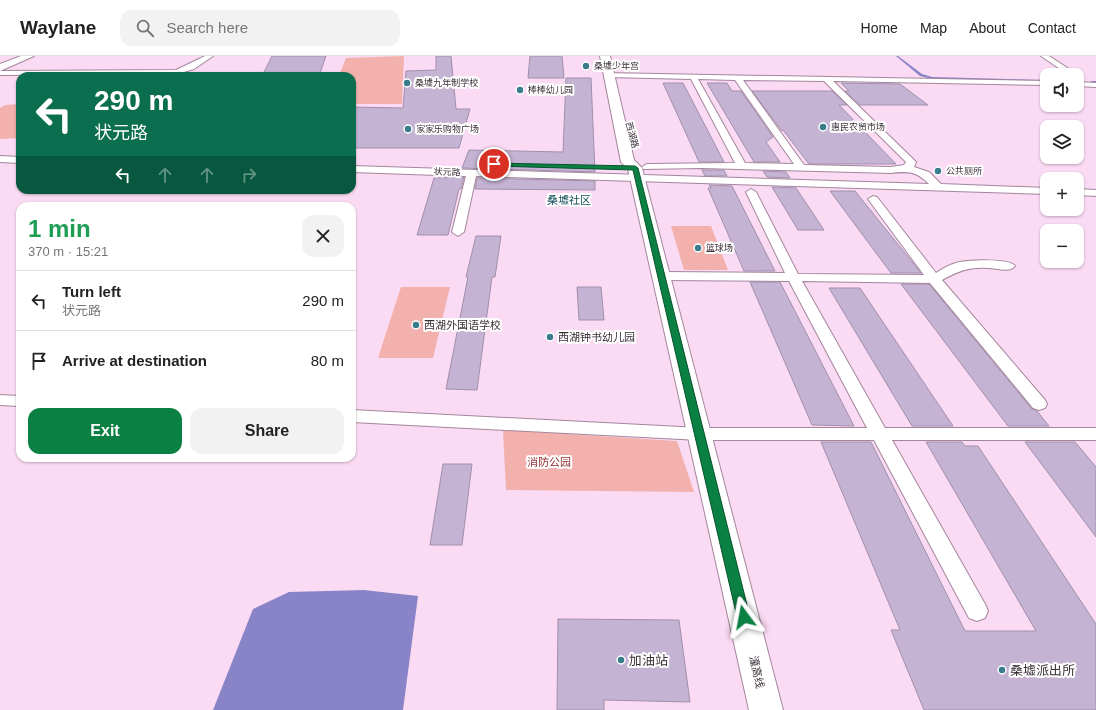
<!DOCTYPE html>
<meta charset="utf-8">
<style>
body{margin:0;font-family:Helvetica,"Noto Sans SC",sans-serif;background:#f2f2f2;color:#222;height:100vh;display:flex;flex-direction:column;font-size:15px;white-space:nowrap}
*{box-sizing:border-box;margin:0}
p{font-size:13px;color:#767676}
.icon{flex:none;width:22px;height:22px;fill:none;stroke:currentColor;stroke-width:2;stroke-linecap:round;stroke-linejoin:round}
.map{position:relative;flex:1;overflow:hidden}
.sheet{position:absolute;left:16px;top:146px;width:340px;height:260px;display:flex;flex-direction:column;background:#fff;border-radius:12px;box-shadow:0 1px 3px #0004}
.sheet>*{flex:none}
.banner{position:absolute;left:16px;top:16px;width:340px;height:122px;border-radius:12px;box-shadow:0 1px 3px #0004;background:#0b6e4f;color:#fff;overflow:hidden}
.fabs{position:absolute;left:1040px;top:12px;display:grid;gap:8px}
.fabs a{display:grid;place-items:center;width:44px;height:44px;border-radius:8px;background:#fff;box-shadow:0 1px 3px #0004;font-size:20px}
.pin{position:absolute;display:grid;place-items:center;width:34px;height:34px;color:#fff;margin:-17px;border:2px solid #fff;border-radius:50%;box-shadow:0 1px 4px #0007}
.me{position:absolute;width:44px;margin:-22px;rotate:347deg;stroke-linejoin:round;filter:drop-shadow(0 0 3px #0008)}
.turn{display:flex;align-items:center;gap:14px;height:84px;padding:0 12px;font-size:18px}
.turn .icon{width:52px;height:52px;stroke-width:2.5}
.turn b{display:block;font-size:28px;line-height:34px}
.lanes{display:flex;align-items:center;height:38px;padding:0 12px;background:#0003;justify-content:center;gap:20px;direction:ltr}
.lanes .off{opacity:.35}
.round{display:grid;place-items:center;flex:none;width:42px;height:42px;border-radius:12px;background:#f2f2f2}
.head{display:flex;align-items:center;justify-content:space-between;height:68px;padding:0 12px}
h1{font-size:24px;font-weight:800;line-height:30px;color:#1e9e55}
.button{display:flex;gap:8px;margin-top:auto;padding:8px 12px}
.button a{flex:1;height:46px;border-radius:12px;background:#0b8043;color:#fff;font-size:16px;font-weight:800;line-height:46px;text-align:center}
.button a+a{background:#f2f2f2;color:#222}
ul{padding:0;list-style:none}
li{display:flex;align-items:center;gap:12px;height:60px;padding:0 12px;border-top:1px solid #e0e0e0}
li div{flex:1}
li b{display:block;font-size:15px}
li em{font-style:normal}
header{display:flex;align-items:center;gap:24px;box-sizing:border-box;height:56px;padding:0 20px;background:#fff;border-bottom:1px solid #e0e0e0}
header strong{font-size:19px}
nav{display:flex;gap:22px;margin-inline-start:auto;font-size:14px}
.search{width:280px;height:36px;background:#f2f2f2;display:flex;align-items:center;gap:10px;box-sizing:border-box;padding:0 14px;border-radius:12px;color:#767676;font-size:15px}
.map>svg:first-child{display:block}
.green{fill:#f2b1ad}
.water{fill:#8984c7}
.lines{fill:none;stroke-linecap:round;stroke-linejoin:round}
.stream{fill:#8984c7;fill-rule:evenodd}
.building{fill:#c5b3d3;stroke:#a08fad}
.street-casing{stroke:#a3869c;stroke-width:2}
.secondary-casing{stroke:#a3869c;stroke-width:2}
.street{fill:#fff;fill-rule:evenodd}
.secondary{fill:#fff;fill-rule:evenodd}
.route{fill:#0b8043;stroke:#07532c}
.poi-dot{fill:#397d8c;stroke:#fff;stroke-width:1.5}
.labels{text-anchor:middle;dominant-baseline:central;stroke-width:4;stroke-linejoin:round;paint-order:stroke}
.far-poi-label{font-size:9px;fill:#3c3039;stroke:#fff;text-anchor:start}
.far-street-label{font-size:9px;fill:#3c3039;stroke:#fff}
.far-quarter-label{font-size:11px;fill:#19515d;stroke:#fff}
.poi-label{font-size:11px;fill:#3c3039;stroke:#fff;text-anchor:start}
.park-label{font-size:11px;fill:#923234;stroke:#fff}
.street-label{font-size:11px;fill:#3c3039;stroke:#fff}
.near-poi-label{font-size:13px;fill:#3c3039;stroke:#fff;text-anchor:start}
</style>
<header>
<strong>Waylane</strong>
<div class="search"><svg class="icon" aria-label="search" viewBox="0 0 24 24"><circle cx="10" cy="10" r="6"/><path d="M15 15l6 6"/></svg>Search here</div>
<nav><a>Home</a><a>Map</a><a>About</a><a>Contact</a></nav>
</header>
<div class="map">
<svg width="1096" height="654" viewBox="0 0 1096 654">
<rect width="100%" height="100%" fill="#fbdaf3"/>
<!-- green -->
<g class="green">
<path d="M404,0L402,48H352V20H339L346,2Z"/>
<path d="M20,48V82L0,83V52L5,49Z"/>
<path d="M671,170H711L728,214H684Z"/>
<path d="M401,231H450L433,302H378Z"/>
<path d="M503,374L677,385L694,436L506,434Z"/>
</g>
<!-- water -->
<path class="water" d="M364,534L418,540L403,654H213L253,553L289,536Z"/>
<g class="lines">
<!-- stream -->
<g class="stream">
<path d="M896,0H898L922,18L932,21L1047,24V26L932,23L920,20Z"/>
<path d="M1091,25H1096V27H1090Z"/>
</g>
</g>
<!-- building -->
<g class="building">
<path d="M272,0H326L319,20H262Z"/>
<path d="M436,0H451L456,53H470L459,92H352V51L403,52L406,15L436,14Z"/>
<path d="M530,0H562L564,22H528Z"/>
<path d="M566,22H591L595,116L462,112L469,94L563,96Z"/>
<path d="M663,27H683L724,106H699Z"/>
<path d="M707,27H727L732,35H741L773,81L766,86L780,106H754Z"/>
<path d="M841,27L900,28L928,49H860L845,35H849Z"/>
<path d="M752,35H832L847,49H839L896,108H809L783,74L782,75Z"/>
<path d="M702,114H724L727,120H705Z"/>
<path d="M763,115L786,116L790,122L767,121Z"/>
<path d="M464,121L461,133H459L448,179H417L434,122Z"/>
<path d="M477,122L595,125V134L475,133Z"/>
<path d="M709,129L732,130L775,215H744L708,132H711Z"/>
<path d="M772,131L796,132L824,174H798Z"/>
<path d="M830,135H855L921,217H891Z"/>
<path d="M476,180H501L495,221H492L477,334L446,333L468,221H466Z"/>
<path d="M750,226H780L854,370L812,369Z"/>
<path d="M901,228H929L1032,353L1037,355L1049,370H1008Z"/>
<path d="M577,231H601L604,264H579Z"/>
<path d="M829,232H860L953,370H912Z"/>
<path d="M821,386H871L965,575H1036L926,386H962L965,390H978L1096,568V654H924L891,574H900Z"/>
<path d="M1025,386H1075L1096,411V481Z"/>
<path d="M443,408H472L462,489H430Z"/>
<path d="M558,563L679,564L690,646L604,644V654H557Z"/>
</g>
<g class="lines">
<!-- street casing -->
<g class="street-casing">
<g id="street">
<path d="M205,0H213L194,13L177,18L0,19V15L176,14Z"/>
<path d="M1041,0H1049L1078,19H1069Z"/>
<path d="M605,17L1047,25V29L833,25L914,104L916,106L914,111L929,116L941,128L1047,132V138L476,120L464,176L458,180L452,176L466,120L352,116V110L929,128C916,115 908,115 891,117L702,112L643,113L642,111L647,108L735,107L691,23L608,21H605ZM698,23L735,24L794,108L745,107ZM743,24L824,25L906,106L904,109L891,111L804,109Z"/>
<path d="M1077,26L1096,27V31L1077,30Z"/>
<path d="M0,100L20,101V107L0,106Z"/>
<path d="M751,133L756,136L798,218L924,219L868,143L873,140L877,141L936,217C942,213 949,209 956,207C966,204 1010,202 1015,210C1010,217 996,212 988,212C968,211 959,215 942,224L1045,344L1047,348L1045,352L1039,354L1033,352L930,227L802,225L885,372H1096V384H892L985,548L988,555L985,562L977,565L969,562L874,384H700L352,366V354L700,372H867L789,225L662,224L655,220L662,216L785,217L746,136Z"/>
<path d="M1077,133L1096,134V140L1077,139Z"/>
<path d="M0,339L20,340V350L0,349Z"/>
</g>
</g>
<!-- secondary casing -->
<g class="secondary-casing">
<g id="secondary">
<path d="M21,0H34L0,15V8Z"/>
<path d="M600,0H610L634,104L642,112L783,654H749L628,113L621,106Z"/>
</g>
</g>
<!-- street -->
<use href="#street" class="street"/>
<!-- secondary -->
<use href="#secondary" class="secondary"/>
</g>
<!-- route -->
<path class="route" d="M492,107L635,110L638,112L750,561L748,565L744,567L739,565L737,561L633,114L494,110Z"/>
<!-- markers -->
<g class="poi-dot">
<circle cx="586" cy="10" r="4"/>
<circle cx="407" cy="27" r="4"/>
<circle cx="520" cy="34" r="4"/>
<circle cx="823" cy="71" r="4"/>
<circle cx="408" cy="73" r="4"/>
<circle cx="938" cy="115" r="4"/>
<circle cx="698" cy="192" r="4"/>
<circle cx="416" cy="269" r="4"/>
<circle cx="550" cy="281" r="4"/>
<circle cx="621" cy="604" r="4"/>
<circle cx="1002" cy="614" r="4"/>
</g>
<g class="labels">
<!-- far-poi labels -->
<g class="far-poi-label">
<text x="594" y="10">桑墟少年宫</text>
<text x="415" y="27">桑墟九年制学校</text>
<text x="528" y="34">棒棒幼儿园</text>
<text x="831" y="71">惠民农贸市场</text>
<text x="416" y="73">家家乐购物广场</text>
<text x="946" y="115">公共厕所</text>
<text x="706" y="192">篮球场</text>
</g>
<!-- far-street labels -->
<g class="far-street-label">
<text transform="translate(632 79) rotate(75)">西湖路</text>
<text transform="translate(447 116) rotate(2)">状元路</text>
</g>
<!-- far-quarter labels -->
<g class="far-quarter-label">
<text x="569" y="144">桑墟社区</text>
</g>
<!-- poi labels -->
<g class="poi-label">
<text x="424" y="269">西湖外国语学校</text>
<text x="558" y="281">西湖钟书幼儿园</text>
</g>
<!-- park labels -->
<g class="park-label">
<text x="549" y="406">消防公园</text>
</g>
<!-- street labels -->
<g class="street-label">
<text transform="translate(757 616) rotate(77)">潼高线</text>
</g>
<!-- near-poi labels -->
<g class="near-poi-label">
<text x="629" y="604">加油站</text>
<text x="1010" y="614">桑墟派出所</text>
</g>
</g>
</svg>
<div class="fabs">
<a><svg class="icon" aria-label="sound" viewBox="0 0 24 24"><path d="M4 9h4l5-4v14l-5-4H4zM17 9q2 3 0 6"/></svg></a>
<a><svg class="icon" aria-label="layers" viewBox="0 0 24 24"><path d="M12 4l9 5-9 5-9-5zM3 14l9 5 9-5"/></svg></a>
<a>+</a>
<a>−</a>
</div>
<div class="pin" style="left:494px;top:108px;background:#d93025"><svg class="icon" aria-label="arrive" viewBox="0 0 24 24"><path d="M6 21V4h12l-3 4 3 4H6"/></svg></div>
<svg class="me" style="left:744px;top:561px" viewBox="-20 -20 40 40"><path d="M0-17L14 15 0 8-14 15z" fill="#0b8043" stroke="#fff" stroke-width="4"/></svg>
<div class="banner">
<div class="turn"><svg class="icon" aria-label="left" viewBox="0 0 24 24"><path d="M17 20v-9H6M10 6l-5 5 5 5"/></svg><div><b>290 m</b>状元路</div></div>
<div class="lanes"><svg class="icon" aria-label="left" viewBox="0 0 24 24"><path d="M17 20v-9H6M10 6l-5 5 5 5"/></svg><svg class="icon off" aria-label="ahead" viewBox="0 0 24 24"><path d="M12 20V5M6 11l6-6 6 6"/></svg><svg class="icon off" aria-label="ahead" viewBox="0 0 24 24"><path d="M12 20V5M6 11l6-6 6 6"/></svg><svg class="icon off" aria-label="right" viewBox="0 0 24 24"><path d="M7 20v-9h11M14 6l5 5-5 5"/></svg></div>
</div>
<section class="sheet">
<div class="head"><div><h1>1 min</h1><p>370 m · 15:21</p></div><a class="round"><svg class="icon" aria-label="close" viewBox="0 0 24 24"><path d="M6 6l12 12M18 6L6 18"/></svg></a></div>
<ul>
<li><svg class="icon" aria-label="left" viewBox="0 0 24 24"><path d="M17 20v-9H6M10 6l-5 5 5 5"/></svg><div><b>Turn left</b><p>状元路</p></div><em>290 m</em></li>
<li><svg class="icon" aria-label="arrive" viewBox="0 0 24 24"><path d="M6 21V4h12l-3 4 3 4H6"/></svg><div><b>Arrive at destination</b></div><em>80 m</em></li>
</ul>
<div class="button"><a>Exit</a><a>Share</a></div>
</section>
</div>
